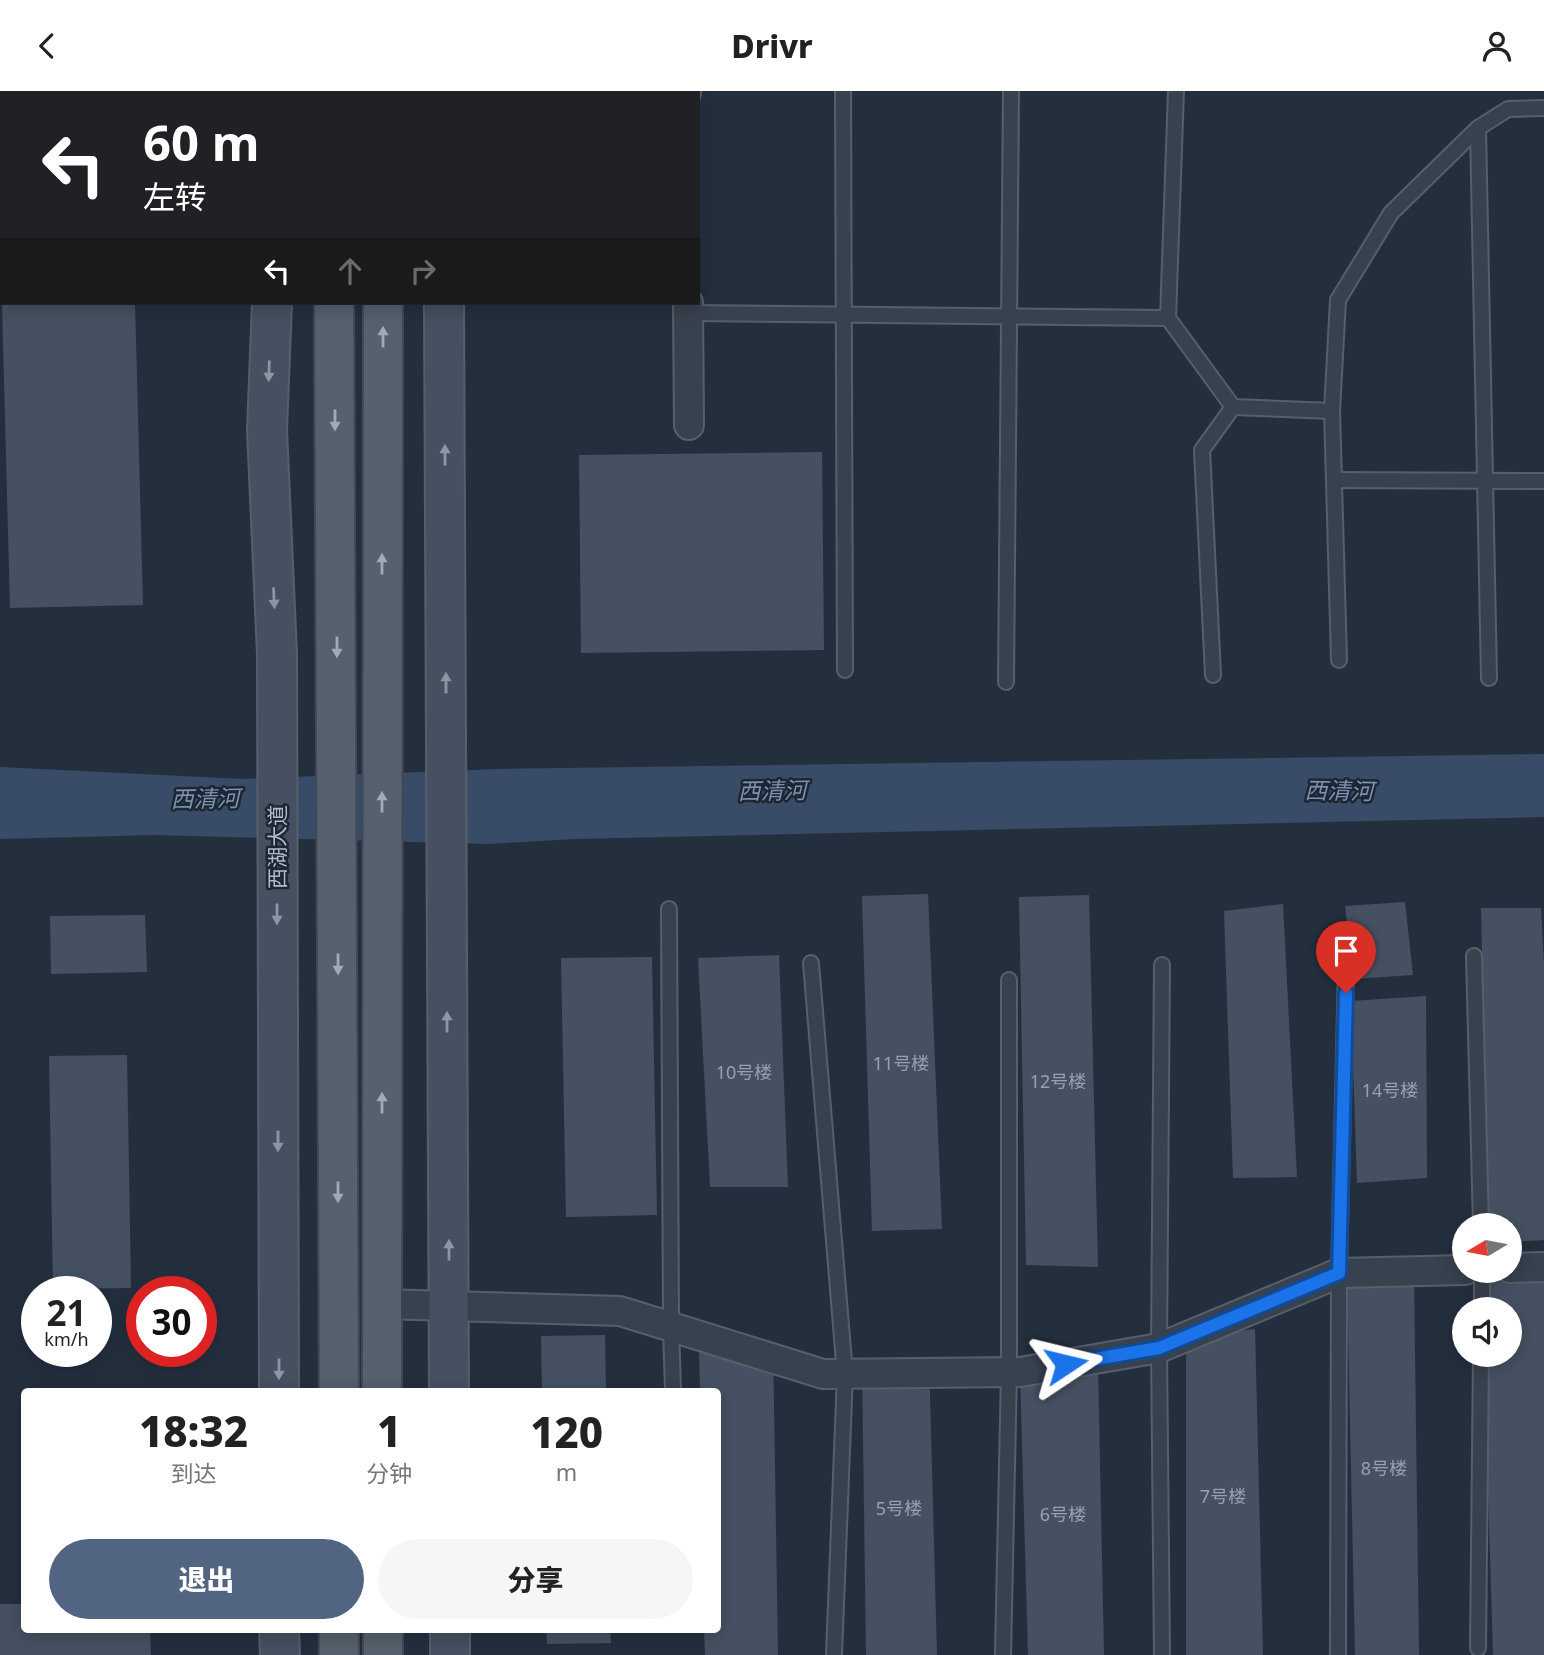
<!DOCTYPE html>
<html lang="zh">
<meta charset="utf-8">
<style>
body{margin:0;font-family:"Noto Sans","Noto Sans SC",sans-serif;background:#f6f6f6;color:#222;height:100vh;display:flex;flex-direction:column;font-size:26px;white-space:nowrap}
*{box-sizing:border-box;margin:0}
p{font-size:23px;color:#767676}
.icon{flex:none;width:38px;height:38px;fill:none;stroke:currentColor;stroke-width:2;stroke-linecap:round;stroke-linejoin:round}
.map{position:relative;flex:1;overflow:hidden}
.panel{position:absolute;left:21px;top:1297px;width:700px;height:245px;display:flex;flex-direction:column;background:#fff;border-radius:7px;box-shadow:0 4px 18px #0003}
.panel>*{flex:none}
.hud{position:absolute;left:0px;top:0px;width:700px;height:214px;box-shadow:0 4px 18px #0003;background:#202124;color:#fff;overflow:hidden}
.needle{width:46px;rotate:260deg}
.controls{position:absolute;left:1452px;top:1122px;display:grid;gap:14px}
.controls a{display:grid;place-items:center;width:70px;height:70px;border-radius:50%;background:#fff;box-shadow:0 4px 18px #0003;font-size:35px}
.speed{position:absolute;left:21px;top:1185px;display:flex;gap:14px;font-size:35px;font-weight:700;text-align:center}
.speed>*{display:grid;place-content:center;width:91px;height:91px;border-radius:50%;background:#fff;box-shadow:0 4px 18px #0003;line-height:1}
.speed small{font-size:18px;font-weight:400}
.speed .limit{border:10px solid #d22;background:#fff;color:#111}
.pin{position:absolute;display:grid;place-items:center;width:60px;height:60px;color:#fff;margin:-72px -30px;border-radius:50% 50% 50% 0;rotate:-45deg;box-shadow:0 0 7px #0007}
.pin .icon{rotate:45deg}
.me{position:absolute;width:77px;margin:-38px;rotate:80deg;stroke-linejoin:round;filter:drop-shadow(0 0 5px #0008)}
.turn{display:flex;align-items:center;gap:24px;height:147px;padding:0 28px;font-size:32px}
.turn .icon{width:91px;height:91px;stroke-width:2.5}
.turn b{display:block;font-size:49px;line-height:60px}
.lanes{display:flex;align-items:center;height:66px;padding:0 28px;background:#0003;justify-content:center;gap:35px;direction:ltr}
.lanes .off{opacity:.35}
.eta{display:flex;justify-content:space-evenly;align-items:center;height:119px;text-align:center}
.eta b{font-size:42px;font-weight:800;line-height:49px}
.cta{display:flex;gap:14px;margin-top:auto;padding:14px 28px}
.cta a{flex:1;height:80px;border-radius:42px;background:#516482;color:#fff;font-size:28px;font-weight:800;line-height:80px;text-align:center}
.cta a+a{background:#f6f6f6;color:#222}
header{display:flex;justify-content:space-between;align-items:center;height:91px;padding:0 28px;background:#fff;font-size:32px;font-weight:800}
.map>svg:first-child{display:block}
.water{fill:#394c67}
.building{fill:#455162}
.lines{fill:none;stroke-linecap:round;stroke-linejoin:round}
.lane-casing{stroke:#565f6c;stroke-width:18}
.street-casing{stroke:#565f6c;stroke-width:32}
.secondary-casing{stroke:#565f6c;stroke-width:42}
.primary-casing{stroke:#414a57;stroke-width:42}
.lane{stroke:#38414e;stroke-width:14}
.street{stroke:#38414e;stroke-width:28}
.secondary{stroke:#465061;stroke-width:38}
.primary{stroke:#56606e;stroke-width:38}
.oneway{fill:#a1aab7}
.oneway2{fill:#8e96a5}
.route-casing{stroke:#114b97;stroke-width:18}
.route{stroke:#1a73e8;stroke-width:12}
.labels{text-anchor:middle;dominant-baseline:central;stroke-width:5;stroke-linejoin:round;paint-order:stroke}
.number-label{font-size:18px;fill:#98a1af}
.street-label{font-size:21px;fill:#b4bcc9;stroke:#1d2633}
.water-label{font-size:23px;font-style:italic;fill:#7c92b1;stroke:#1d2633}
</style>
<header><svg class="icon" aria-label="back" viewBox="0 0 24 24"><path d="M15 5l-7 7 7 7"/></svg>Drivr<svg class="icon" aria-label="person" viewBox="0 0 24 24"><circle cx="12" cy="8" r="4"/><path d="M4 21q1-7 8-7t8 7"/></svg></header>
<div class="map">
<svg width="1544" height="1564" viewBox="0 0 1544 1564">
<rect width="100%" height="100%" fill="#242f3e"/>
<!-- water -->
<path class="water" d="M1544,663V726L576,748L488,753L155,744L0,748V676L243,688L499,678Z"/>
<!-- building -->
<g class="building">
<path d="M2,212H135L143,514L10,517Z"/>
<path d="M822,361L824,559L581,562L579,364Z"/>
<path d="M928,803L942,1138L872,1140L862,805Z"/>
<path d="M1089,804L1098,1176L1026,1174L1019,806Z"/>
<path d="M1405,811L1413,884L1353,888L1345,815Z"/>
<path d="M1283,813L1297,1086L1233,1087L1224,820Z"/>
<path d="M1481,817H1541L1544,874V1149L1510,1151V1134H1488Z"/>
<path d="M145,824L147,881L51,883L50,825Z"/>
<path d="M779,864L788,1096H710L698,867Z"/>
<path d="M652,866L657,1124L566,1126L561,867Z"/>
<path d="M1426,905L1427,1087L1357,1092L1351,910Z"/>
<path d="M127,964L131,1197L53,1198L49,965Z"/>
<path d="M1544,1185V1564H1493L1484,1264H1510V1218H1483L1482,1192Z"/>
<path d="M1414,1186L1419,1564H1355L1347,1190Z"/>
<path d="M1255,1238L1263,1564H1186V1246Z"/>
<path d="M605,1244L606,1300H542L541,1245Z"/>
<path d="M773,1253L778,1564H705L704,1538H718V1300H700L699,1260Z"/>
<path d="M929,1268L937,1564H866L862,1271Z"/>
<path d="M1098,1275L1104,1564H1028L1020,1281Z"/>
<path d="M0,1513H24V1538H150L151,1564H0Z"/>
<path d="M546,1538H610L611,1552L547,1553Z"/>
</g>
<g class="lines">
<!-- lane casing -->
<g class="lane-casing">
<g id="lane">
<path d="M843,0L845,579"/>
<path d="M1176,0L1168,227L1233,316"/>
<path d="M1478,37L1489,587"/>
<path d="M688,222L1168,227"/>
<path d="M1334,389L1544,390"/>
<path d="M1339,569L1332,320L1338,209L1391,122L1478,37L1508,18L1544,17"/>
<path d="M1213,584L1202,359L1233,316L1332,320"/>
<path d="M1006,591L1011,0"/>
<path d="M669,818L671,1235L673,1300"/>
<path d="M1474,865L1481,1134"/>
<path d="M811,872L845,1283L834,1564"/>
<path d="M1162,874L1159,1257L1162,1564"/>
<path d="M1482,1218V1180"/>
<path d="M1478,1557L1481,1264"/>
<path d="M1003,1564L1009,1281V889"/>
<path d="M1338,1564L1339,1182L1346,875"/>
</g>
</g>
<!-- street casing -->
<g class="street-casing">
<g id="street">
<path d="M686,0V2"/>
<path d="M688,212L689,334"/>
<path d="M1510,1177L1544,1176"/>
<path d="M382,1213L620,1220L823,1283L1020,1281L1159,1257L1339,1182L1465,1179"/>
</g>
</g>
<!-- secondary casing -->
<g class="secondary-casing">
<g id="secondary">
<path d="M443,0V2"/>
<path d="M272,2V0"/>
<path d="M272,212L267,339L277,563L279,1300"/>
<path d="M444,212L449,1300"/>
<path d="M279,1538L280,1564"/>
<path d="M450,1538V1564"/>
</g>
</g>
<!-- primary casing -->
<g class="primary-casing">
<g id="primary">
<path d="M333,0V2"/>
<path d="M383,2V0"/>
<path d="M334,212L339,1300"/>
<path d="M382,1300L383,212"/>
<path d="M339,1538V1564"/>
<path d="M383,1538V1564"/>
</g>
</g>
<!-- lane -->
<use href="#lane" class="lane"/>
<!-- street -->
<use href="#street" class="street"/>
<!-- secondary -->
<use href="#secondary" class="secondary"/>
<!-- primary -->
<use href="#primary" class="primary"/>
</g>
<!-- one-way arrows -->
<defs><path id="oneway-solid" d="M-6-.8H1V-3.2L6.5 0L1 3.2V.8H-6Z" transform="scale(1.75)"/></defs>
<g class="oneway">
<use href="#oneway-solid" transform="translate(383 246) rotate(-90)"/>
<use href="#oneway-solid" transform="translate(335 329) rotate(90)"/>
<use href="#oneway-solid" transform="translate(382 473) rotate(-90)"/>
<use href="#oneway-solid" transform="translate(337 556) rotate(90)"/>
<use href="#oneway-solid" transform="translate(382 711) rotate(-90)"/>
<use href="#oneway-solid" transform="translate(338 873) rotate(90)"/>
<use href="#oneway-solid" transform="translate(382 1012) rotate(-90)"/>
<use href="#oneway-solid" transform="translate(338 1101) rotate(90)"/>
</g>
<g class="oneway2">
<use href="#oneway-solid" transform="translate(269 280) rotate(92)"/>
<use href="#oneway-solid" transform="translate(445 364) rotate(-90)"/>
<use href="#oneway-solid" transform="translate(274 507) rotate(87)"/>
<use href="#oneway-solid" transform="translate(446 592) rotate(-90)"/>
<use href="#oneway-solid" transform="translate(277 823) rotate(90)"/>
<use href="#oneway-solid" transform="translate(447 931) rotate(-90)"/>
<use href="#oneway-solid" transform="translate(278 1050) rotate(90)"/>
<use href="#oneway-solid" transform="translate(449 1159) rotate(-90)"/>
<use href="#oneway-solid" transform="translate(279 1278) rotate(90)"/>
</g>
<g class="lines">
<!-- route casing -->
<g class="route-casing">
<path id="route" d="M1066,1273L1159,1257L1339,1182L1346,902"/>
</g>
<!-- route -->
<use href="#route" class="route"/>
</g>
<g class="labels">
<!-- number labels -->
<g class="number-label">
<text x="901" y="972">11号楼</text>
<text x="744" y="981">10号楼</text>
<text x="1058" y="990">12号楼</text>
<text x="1390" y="999">14号楼</text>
<text x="1384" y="1377">8号楼</text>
<text x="1223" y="1405">7号楼</text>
<text x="899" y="1417">5号楼</text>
<text x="1063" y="1423">6号楼</text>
</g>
<!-- street labels -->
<g class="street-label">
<text transform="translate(277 756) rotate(-90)">西湖大道</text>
</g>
<!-- water labels -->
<g class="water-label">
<text transform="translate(772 699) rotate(-1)">西清河</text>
<text transform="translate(1339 699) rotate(1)">西清河</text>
<text transform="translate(205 707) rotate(-1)">西清河</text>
</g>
</g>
</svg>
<div class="controls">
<a><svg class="needle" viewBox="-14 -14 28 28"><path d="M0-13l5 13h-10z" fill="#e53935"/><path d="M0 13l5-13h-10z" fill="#767676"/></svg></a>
<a><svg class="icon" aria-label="sound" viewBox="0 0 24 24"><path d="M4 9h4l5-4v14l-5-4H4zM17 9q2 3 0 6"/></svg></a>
</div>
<div class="speed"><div>21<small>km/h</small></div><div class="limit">30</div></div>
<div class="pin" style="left:1346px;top:902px;background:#d93025"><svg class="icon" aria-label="arrive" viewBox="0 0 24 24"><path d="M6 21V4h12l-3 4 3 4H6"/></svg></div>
<svg class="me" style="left:1066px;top:1273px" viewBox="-20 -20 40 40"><path d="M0-17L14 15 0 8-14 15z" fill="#1a73e8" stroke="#fff" stroke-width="4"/></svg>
<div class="hud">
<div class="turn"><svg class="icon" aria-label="left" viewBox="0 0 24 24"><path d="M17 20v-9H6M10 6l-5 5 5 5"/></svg><div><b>60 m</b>左转</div></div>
<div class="lanes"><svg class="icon" aria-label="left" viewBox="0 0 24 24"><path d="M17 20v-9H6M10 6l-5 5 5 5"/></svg><svg class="icon off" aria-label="ahead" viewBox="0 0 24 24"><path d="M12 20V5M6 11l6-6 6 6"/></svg><svg class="icon off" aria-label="right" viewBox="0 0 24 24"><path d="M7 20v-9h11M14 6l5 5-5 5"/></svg></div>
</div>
<section class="panel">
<div class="eta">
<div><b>18:32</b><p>到达</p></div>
<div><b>1</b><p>分钟</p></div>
<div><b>120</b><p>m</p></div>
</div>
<div class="cta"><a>退出</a><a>分享</a></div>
</section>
</div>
